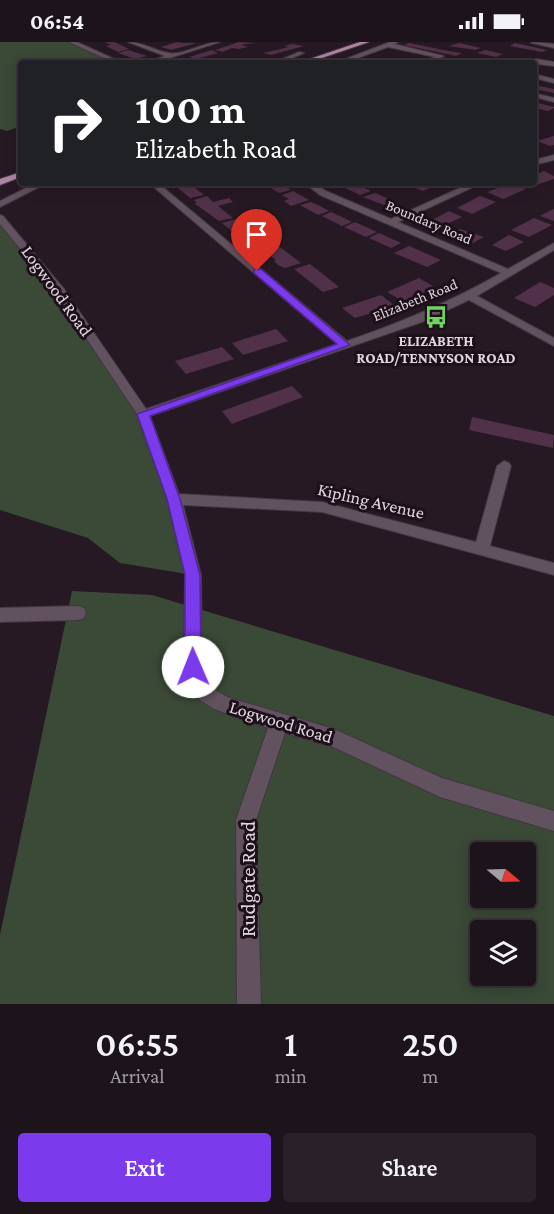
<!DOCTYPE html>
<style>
body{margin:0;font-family:"Crimson Pro",serif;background:#2a2027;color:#f1f3f6;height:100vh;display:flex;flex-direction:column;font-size:22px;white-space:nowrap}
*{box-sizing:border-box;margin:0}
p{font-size:20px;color:#a09ea2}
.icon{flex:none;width:33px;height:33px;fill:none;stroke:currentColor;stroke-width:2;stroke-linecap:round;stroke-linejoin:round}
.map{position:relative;height:962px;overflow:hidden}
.drawer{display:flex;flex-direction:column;background:#1d131a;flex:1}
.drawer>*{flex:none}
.banner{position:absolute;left:18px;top:18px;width:519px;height:126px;border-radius:6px;box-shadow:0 3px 15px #0003,0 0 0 2px #3b3239;background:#202124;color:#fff;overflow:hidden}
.needle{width:39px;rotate:109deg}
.fabs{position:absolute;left:470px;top:800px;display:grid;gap:12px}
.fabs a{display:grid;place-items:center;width:66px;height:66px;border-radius:6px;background:#1d131a;box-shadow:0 3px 15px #0003,0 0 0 2px #3b3239;font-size:30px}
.pin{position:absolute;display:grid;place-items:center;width:51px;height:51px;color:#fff;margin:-62px -26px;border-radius:50% 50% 50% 0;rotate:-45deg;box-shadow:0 0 6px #0007}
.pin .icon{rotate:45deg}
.me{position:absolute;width:66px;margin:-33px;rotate:359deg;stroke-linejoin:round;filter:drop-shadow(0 0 4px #0008)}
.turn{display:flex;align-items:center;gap:21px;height:126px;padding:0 18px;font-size:27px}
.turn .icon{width:78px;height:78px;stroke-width:2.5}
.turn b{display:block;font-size:42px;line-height:51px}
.eta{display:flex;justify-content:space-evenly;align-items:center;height:102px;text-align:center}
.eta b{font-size:36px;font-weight:600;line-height:42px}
.action{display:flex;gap:12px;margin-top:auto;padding:12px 18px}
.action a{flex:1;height:69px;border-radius:6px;background:#7c3aed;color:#fff;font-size:24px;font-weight:600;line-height:69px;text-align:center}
.action a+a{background:#2a2027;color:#f1f3f6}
.status{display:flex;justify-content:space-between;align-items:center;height:42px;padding:0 30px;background:#1d131a;direction:ltr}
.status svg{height:16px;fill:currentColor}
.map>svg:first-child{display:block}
.green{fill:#3a4a37;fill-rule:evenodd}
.building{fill:#513149}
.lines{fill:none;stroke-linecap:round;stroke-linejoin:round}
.minor-casing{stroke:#41373f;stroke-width:2}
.major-casing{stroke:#41373f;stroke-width:2}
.minor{fill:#62515e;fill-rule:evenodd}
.major{fill:#b084a5;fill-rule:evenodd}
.route{fill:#7c3aed;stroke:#51269a;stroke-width:1.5}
.labels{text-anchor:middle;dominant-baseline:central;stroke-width:6;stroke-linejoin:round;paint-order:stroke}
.far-street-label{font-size:15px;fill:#e1d7de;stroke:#1d101a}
.far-poi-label{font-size:15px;font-weight:bold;fill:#e1d7de;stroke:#1d101a}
.street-label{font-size:18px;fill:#e1d7de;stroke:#1d101a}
.near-street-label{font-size:21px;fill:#e1d7de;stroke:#1d101a}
</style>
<div class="status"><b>06:54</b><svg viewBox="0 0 49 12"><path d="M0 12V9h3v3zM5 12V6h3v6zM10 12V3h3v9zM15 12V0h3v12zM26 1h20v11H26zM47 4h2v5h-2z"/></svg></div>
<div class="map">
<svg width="554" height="962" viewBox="0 0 554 962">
<rect width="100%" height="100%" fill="#271923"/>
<!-- green -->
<g class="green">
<path d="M0,0H68L115,21H21V84L7,89L0,87Z"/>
<path d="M0,176L60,249L143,372L193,533L120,521L88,496L0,468Z"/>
<path d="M72,549L152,553L554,674V962H0V893ZM480,810H525V855H480ZM480,888H525V933H480Z"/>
</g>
<!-- building -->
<g class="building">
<path d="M105,0H114L129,7L118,10L106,4L111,3Z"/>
<path d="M177,0L183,1H197L171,8L161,5Z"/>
<path d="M239,0L255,1L241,3L248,5L239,7L232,6L223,10L215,8Z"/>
<path d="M409,1L449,9L462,11L456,14L404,3Z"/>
<path d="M459,1L481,6L475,8L449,4Z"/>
<path d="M515,1L547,8L542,10L510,4Z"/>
<path d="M292,2L304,4L271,13L263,11L289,5L284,4Z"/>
<path d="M128,8L144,13L147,14L135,17L118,11Z"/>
<path d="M212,8L218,11L196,17L189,15Z"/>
<path d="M485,8L503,12L496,15L477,11Z"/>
<path d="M534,43L554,47V51L534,47Z"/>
<path d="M534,60L554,65V66L548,69L534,66Z"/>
<path d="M554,94V103L550,104L537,99Z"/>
<path d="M544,129L554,134V137L533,144L526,141H534V133Z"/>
<path d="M172,141H189L204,153L190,156Z"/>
<path d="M280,141L291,148L279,151L264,142Z"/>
<path d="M354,141L371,149L360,153L343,145Z"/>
<path d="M413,141H442L423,149L407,143Z"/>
<path d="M511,141L526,147L503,157L487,150Z"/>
<path d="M293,149L309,158L291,164L284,159L289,157L282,153Z"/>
<path d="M375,151L396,160L384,163L363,155Z"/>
<path d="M207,154L213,160L229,156L233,160L218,164L233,176L219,179L194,161H197L194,158Z"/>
<path d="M480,154L496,160L472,172L457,166Z"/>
<path d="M311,160L320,164L329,169L318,173L300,163Z"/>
<path d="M554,167V179L540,174L551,168Z"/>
<path d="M449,169L462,175L445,183L432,178Z"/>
<path d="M331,170L342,175L352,180L342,184L322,174Z"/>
<path d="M534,176L552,183L529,195L511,188Z"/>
<path d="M236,177L248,187L260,196L245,200L222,181Z"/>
<path d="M355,180L377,190L366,195L344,185Z"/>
<path d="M460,187L484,195L473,201L450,192Z"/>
<path d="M379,191L401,201L391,206L369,196Z"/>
<path d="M509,193L524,200L506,209L492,203Z"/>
<path d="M268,196L301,221L285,226L278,223L274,219L276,218L263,208L259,209L254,204H257L253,201Z"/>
<path d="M409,204L441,218L427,225L394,211Z"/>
<path d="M310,222L324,233L339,245L323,250L294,227Z"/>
<path d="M419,236L436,246L404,260L387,250Z"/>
<path d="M540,240L554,246V253L535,265L514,256Z"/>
<path d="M381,253L395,264L355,276L342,266Z"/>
<path d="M276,287L288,299L243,313L232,301Z"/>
<path d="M222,305L234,317L186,332L175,319Z"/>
<path d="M292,344L303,355L232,382L222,369Z"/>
<path d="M472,375L554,393L553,406L469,388Z"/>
</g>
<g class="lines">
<!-- minor casing -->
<g class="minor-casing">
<g id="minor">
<path d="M69,0H77L123,21H115Z"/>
<path d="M128,0C143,0 155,9 169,11C182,14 204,0 220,0L154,21H145L165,14Z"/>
<path d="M390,0H398L394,2L444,14L430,21H422L435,15L388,5L344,21H335Z"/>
<path d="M531,0L554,2V6L532,1Z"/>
<path d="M299,10L304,11L281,21H273Z"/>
<path d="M536,17L554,20V24L528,21Z"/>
<path d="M534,32L554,37V41L534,36Z"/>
<path d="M534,51L554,56V60L534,55Z"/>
<path d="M554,113V118L534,123V118Z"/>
<path d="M36,141H47L0,165V159Z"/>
<path d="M149,141H158L347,299C402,280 450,260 501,231L320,153L304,141H314L326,149L391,177L471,141H482L398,180L508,227L554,201V208L477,254L554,296V304L469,258L422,280L150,374L179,452L322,460L476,500L497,424L504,419L509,421L511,424L490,504L554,521V533L322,470L183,463L201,533L202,625L204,637L212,646L227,655L334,687L442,736L554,769V789L440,755L331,704L285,691L256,778L261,962H237L236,778L268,686L214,667L200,658L190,646L184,625L185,533L167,457L137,372L56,251L0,182V173L3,174L64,247L146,367L337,302Z"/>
<path d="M78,564L84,566L86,571L84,576L78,578L0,580V566Z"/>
</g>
</g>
<!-- major casing -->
<g class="major-casing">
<g id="major">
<path d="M360,0H369L307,21H298Z"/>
<path d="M21,130V135L0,143V137Z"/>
</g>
</g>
<!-- minor -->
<use href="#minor" class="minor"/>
<!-- major -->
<use href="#major" class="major"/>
</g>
<!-- route -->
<path class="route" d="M254,227H261L350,303L150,374L180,457L200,533L201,625L199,630H188L185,625V533L167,457L137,372L337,302L254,231Z"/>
<!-- icons -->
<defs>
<g id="bus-bare" transform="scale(1.8)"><path d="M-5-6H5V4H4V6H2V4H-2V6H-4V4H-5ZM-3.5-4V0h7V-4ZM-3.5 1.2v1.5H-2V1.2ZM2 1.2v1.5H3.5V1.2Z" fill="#70d35f" stroke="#1d101a" stroke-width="2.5" paint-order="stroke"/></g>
</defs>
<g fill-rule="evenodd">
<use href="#bus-bare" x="436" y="275"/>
</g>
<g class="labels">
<!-- far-street labels -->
<g class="far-street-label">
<text transform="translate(429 180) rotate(23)">Boundary Road</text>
<text transform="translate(415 258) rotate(-22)">Elizabeth Road</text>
</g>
<!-- far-poi labels -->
<g class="far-poi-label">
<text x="436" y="299">ELIZABETH<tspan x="436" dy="17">ROAD/TENNYSON ROAD</tspan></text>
</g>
<!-- street labels -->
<g class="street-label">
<text transform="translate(57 249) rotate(54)">Logwood Road</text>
<text transform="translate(371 459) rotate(13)">Kipling Avenue</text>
<text transform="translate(281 680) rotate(17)">Logwood Road</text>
</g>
<!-- near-street labels -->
<g class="near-street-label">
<text transform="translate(248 837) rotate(-90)">Rudgate Road</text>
</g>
</g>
</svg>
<div class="fabs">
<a><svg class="needle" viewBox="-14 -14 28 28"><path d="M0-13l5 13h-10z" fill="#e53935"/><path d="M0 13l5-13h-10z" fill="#a09ea2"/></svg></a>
<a><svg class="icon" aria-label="layers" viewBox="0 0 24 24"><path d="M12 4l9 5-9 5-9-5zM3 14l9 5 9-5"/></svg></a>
</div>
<div class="pin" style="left:257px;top:229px;background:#d93025"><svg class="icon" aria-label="arrive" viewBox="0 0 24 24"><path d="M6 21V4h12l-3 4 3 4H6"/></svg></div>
<svg class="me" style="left:193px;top:625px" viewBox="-20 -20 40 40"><circle r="19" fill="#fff"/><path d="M0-13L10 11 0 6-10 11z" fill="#7c3aed"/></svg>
<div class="banner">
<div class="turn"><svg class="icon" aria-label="right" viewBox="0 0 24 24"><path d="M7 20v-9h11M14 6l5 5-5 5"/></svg><div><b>100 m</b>Elizabeth Road</div></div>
</div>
</div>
<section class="drawer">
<div class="eta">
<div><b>06:55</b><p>Arrival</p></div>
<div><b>1</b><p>min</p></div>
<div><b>250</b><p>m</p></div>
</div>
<div class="action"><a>Exit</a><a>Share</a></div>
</section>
